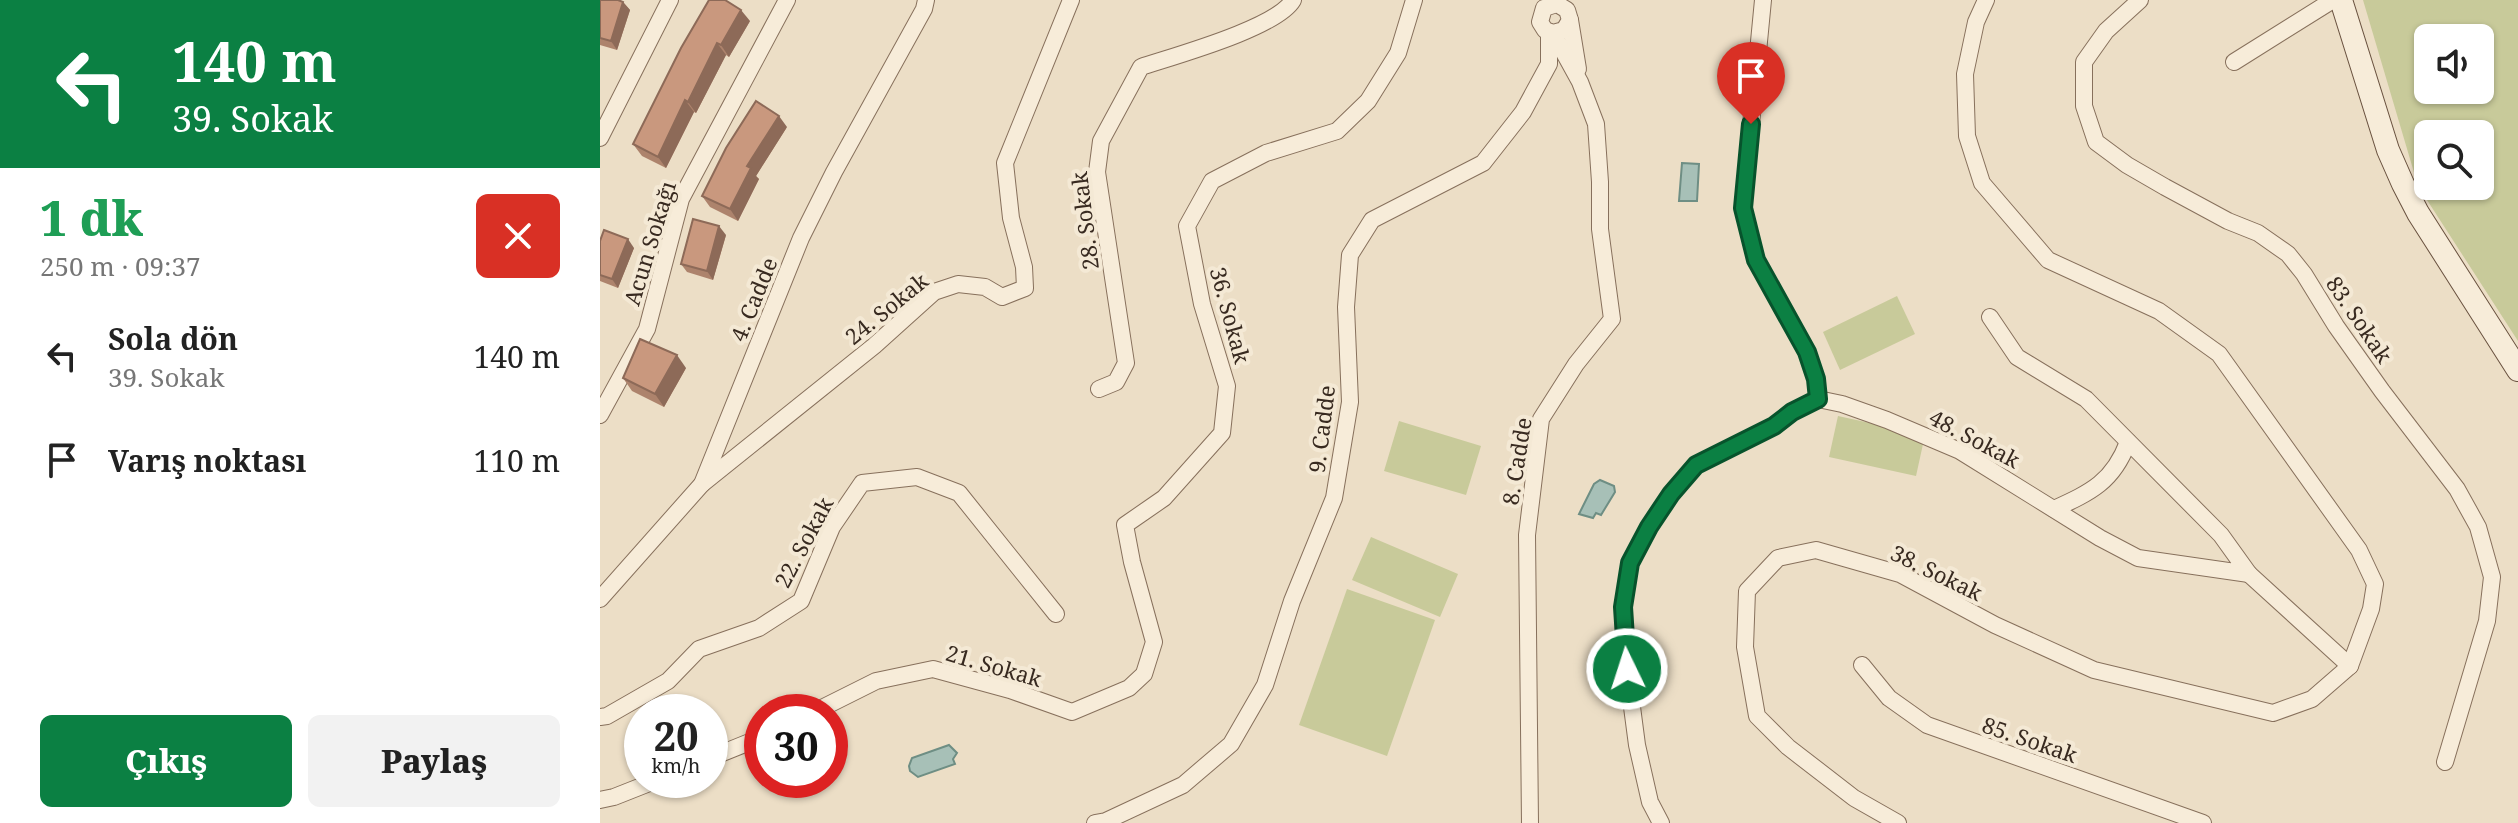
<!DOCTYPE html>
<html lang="tr">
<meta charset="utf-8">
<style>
body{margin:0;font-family:"Noto Serif",serif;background:#f2f2f2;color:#222;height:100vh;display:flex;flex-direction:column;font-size:30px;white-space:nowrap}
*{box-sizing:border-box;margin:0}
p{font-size:26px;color:#767676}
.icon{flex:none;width:44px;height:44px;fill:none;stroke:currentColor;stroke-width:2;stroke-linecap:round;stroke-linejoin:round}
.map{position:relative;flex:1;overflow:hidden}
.details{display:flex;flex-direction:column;background:#fff;width:600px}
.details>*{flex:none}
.banner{background:#0b8043;color:#fff;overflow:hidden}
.fabs{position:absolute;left:1814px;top:24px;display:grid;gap:16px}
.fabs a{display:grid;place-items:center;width:80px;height:80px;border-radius:12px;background:#fff;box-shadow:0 2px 6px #0004;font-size:40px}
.speed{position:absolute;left:24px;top:694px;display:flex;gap:16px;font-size:40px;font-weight:700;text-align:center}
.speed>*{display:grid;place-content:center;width:104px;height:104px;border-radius:50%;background:#fff;box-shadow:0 2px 6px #0004;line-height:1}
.speed small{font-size:20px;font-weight:400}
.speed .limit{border:12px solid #d22;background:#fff;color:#111}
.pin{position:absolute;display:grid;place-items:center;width:68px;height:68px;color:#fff;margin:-82px -34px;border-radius:50% 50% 50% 0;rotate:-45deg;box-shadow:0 0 8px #0007}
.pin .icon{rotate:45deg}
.me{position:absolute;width:88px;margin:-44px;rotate:356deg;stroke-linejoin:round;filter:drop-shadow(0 0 6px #0008)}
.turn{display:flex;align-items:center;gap:28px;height:168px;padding:0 40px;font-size:36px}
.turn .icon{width:104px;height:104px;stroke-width:2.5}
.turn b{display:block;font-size:56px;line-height:68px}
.round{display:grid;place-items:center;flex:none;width:84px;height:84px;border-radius:12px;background:#f2f2f2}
.overview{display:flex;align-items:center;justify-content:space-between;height:136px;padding:0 40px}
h1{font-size:48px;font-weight:800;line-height:60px;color:#1e9e55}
.cta{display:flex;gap:16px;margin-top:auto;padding:16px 40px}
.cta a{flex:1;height:92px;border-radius:12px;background:#0b8043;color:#fff;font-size:32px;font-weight:800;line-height:92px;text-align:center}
.cta a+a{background:#f2f2f2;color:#222}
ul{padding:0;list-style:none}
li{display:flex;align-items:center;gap:24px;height:104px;padding:0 40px}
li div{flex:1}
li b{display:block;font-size:30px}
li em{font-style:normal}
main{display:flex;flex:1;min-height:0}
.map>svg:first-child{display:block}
.green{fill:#c8ca9a;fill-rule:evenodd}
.water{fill:#a7c0b7;stroke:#6e8e84;stroke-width:2}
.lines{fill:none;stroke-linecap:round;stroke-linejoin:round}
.street-casing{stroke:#87705c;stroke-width:18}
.secondary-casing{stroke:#69513f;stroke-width:24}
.street{stroke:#f7ecd9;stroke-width:16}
.secondary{stroke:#f7ecd9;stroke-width:22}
.wall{fill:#ad836c}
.shaded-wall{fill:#8d6a58}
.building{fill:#c9987e;stroke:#8d6a58;stroke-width:2}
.route-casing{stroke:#07532c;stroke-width:20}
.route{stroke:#0b8043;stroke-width:14}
.labels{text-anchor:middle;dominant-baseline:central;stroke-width:8;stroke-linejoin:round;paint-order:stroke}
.street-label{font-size:22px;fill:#382a20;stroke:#f4e9d5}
</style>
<main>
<section class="details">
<div class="banner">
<div class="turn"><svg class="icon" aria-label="left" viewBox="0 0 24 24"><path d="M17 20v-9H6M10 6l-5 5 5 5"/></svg><div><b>140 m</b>39. Sokak</div></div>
</div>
<div class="overview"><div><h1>1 dk</h1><p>250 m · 09:37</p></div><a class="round" style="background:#d93025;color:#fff"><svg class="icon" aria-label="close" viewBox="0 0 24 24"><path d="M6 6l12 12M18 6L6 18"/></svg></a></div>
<ul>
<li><svg class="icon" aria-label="left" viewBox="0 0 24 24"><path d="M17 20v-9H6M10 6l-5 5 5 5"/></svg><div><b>Sola dön</b><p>39. Sokak</p></div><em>140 m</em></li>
<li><svg class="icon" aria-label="arrive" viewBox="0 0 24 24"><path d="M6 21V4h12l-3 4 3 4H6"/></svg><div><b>Varış noktası</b></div><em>110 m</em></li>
</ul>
<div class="cta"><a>Çıkış</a><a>Paylaş</a></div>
</section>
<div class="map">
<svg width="1918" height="823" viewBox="0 0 1918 823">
<rect width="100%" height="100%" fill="#ecdec6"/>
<!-- green -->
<g class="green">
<path d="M1763,0H1918V341L1818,186ZM1828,38H1880V90H1828ZM1828,134H1880V186H1828Z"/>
<path d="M1297,296L1315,334L1240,370L1223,332Z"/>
<path d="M1238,416L1325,435L1316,476L1229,457Z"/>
<path d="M799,421L881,446L866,495L784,471Z"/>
<path d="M771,537L858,574L840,617L752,580Z"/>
<path d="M747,589L835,620L787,756L699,725Z"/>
</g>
<!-- water -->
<g class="water">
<path d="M1082,163L1099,164L1097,201H1079Z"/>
<path d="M1000,480L1014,486L1015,492L1001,515L996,513L993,518L979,514L994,484Z"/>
<path d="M349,745L357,753L353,759L355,764L318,777L310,771L309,766L312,758Z"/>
</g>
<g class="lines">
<!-- street casing -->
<g class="street-casing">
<g id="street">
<path d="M1163,0L1143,208L1156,260L1207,352L1216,379L1218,399"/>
<path d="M1540,0L1506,31L1484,62V106L1496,142L1527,165L1565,187L1628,221L1658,233L1688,254L1704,274L1736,326L1782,391L1857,489L1878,527L1892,577L1887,621L1845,762"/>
<path d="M970,20L978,69"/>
<path d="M1634,62L1733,0"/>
<path d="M0,138L70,0"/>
<path d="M499,389L516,382L526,363L497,172L501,141L541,67C574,56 677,28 693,0"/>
<path d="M0,415L47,329L81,199L187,0"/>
<path d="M102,484L274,346L334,292L358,284L385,287L402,297L425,288L424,267L411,218L405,163L471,0"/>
<path d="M1454,509C1491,492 1513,482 1528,442"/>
<path d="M1649,574L1750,666"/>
<path d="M0,599L102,484L201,238L234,172L324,9L326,0"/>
<path d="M1262,665L1289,698L1327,725L1603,823"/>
<path d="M214,712L276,681L333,669L410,690L472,712L529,688L544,674L554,642L532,562L525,525L564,498L622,433L627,386L602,304L587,226L612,181L666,153L737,131L768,101L798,53L814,0"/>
<path d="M0,717L7,716L68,681L99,649L159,628L201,601L232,527L262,483L317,477L359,493L456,614"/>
<path d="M110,758L162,737"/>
<path d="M0,800L14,797L57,780"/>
<path d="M495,823L506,821L583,785L631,744L665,685L692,601L734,498L750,402L746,307L750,255L772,220L883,163L923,112L949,64V32"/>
<path d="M930,823L927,535L941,419L976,364L1012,319L1000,229V182L996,124L980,82L953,33L945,30L940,22L944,8L957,4L967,10L970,20L964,30L953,33"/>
<path d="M1061,823L1050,802L1037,745L1027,669L1023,607L1030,563L1049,527L1071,494L1096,465L1174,426L1192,412L1218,399L1242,404L1287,420L1360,451L1500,538L1538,558L1649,574L1621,535L1486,399L1417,357L1390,317"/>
<path d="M1298,823L1254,798L1188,747L1157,716L1145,647L1147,591L1178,558L1216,550L1300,574L1395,625L1494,670L1673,713L1712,699L1750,666L1771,609L1775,584L1759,550L1619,354L1559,311L1448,260L1382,183L1367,136L1365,74L1376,22L1386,0"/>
</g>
</g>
<!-- secondary casing -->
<g class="secondary-casing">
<path id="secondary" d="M1741,0L1788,150L1803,184L1818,213L1918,370"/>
</g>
<!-- street -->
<use href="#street" class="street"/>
<!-- secondary -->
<use href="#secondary" class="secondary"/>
</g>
<!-- wall -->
<g class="wall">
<path d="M0,0L23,2L30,10L17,50L0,45Z"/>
<path d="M150,21L129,57L126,55L96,113L94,112L66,168L42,156L33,144L81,48Z"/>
<path d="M187,127L156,176L159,179L138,221L110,207L102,196Z"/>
<path d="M126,235L113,280L87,272L81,264Z"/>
<path d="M0,241L34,248L18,288L0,281Z"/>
<path d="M86,368L64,407L32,391L23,378Z"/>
</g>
<!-- shaded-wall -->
<g class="shaded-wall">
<path d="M23,2L30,10L17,50L11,41Z"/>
<path d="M141,10L150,21L129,57L121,45Z"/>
<path d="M117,43L126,55L96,113L88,102Z"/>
<path d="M85,100L94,112L66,168L58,157Z"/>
<path d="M179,116L187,127L156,176L159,179L138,221L130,209L147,166Z"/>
<path d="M119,226L126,235L113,280L107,271Z"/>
<path d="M28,239L34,248L18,288L12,279Z"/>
<path d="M77,355L86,368L64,407L55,394Z"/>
</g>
<!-- building -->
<g class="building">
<path d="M0,0H18L23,2L11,41L0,38Z"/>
<path d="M109,0H125L141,10L121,45L117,43L88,102L85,100L58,157L33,144L81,48Z"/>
<path d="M156,101L179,116L147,166L151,168L130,209L102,196L126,148Z"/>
<path d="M93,219L119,226L107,271L81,264Z"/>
<path d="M4,230L28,239L12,279L0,275V241Z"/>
<path d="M40,339L77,355L55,394L23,378Z"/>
</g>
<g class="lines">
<!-- route casing -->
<g class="route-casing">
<path id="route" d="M1027,669L1023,607L1030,563L1049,527L1071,494L1096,465L1174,426L1192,412L1218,399L1216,379L1207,352L1156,260L1143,208L1151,124"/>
</g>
<!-- route -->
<use href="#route" class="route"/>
</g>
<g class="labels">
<!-- street labels -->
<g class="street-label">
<text transform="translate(484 221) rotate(-97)">28. Sokak</text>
<text transform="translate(49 243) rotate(-73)">Acun Sokağı</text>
<text transform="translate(153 299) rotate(-68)">4. Cadde</text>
<text transform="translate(286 308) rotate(-39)">24. Sokak</text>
<text transform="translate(631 315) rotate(75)">36. Sokak</text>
<text transform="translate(1760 319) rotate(56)">83. Sokak</text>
<text transform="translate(721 429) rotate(-83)">9. Cadde</text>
<text transform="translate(1375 438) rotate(28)">48. Sokak</text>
<text transform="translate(916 461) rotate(-81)">8. Cadde</text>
<text transform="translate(203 542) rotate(-62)">22. Sokak</text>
<text transform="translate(1337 572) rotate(26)">38. Sokak</text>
<text transform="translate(394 665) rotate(16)">21. Sokak</text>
<text transform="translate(1430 739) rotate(19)">85. Sokak</text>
</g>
</g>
</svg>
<div class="fabs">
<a><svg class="icon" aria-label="sound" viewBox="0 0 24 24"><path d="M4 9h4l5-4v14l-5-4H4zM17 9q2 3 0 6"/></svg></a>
<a><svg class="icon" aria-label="search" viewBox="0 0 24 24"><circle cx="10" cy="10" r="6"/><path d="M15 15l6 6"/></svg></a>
</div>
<div class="speed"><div>20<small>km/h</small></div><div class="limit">30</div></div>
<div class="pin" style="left:1151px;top:124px;background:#d93025"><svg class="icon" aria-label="arrive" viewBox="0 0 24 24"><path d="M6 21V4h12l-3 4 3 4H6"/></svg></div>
<svg class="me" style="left:1027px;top:669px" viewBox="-20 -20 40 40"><circle r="17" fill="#0b8043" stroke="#fff" stroke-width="3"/><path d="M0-11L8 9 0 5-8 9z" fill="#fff"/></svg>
</div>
</main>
